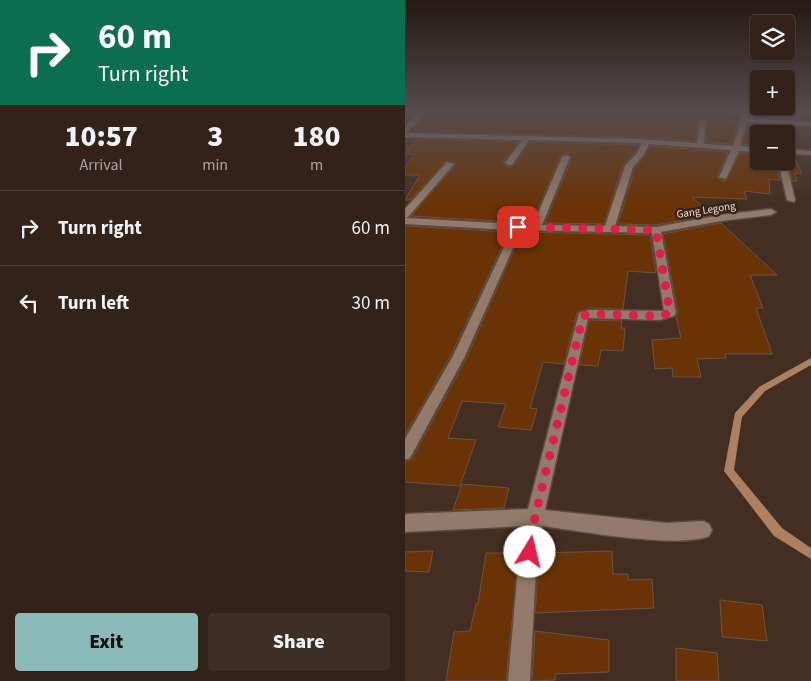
<!DOCTYPE html>
<meta charset="utf-8">
<style>
body{margin:0;font-family:"Source Sans 3",sans-serif;background:#3e2f26;color:#f1f3f6;height:100vh;display:flex;flex-direction:column;font-size:19px;white-space:nowrap}
*{box-sizing:border-box;margin:0}
p{font-size:16px;color:#a9a4a2}
.icon{flex:none;width:28px;height:28px;fill:none;stroke:currentColor;stroke-width:2;stroke-linecap:round;stroke-linejoin:round}
.map{position:relative;flex:1;overflow:hidden}
.panel{display:flex;flex-direction:column;background:#332219;width:405px}
.panel>*{flex:none}
.banner{background:#0b6e4f;color:#fff;overflow:hidden}
.controls{position:absolute;left:345px;top:15px;display:grid;gap:10px}
.controls a{display:grid;place-items:center;width:45px;height:45px;border-radius:5px;background:#332219;box-shadow:0 1px 4px #0004,0 0 0 1px #4e3f38;font-size:25px}
.pin{position:absolute;display:grid;place-items:center;width:42px;height:42px;color:#fff;margin:-21px;border-radius:10px;box-shadow:0 2px 8px #0006}
.me{position:absolute;width:55px;margin:-28px;rotate:9deg;stroke-linejoin:round;filter:drop-shadow(0 0 4px #0008)}
.turn{display:flex;align-items:center;gap:18px;height:105px;padding:0 15px;font-size:22px}
.turn .icon{width:65px;height:65px;stroke-width:2.5}
.turn b{display:block;font-size:35px;line-height:42px}
.eta{display:flex;justify-content:space-evenly;align-items:center;height:85px;text-align:center}
.eta b{font-size:30px;font-weight:800;line-height:35px}
.button{display:flex;gap:10px;margin-top:auto;padding:10px 15px}
.button a{flex:1;height:58px;border-radius:5px;background:#8bbbb9;color:#111;font-size:20px;font-weight:800;line-height:58px;text-align:center}
.button a+a{background:#3e2f26;color:#f1f3f6}
ul{padding:0;list-style:none}
li{display:flex;align-items:center;gap:15px;height:75px;padding:0 15px;border-top:1px solid #4e3f38}
li div{flex:1}
li b{display:block;font-size:19px}
li em{font-style:normal}
main{display:flex;flex:1;min-height:0}
.map>svg:first-child{display:block}
.lines{fill:none;stroke-linecap:round;stroke-linejoin:round}
.stream{fill:#ae8062;fill-rule:evenodd}
.building{fill:#6a3305;stroke:#6b5344}
.street-casing{stroke:#5c4b3f;stroke-width:3}
.street{fill:#937a6a;fill-rule:evenodd}
.route{stroke:#e11d48;stroke-width:9;stroke-dasharray:0 16.2}
.labels{text-anchor:middle;dominant-baseline:central;stroke-width:5;stroke-linejoin:round;paint-order:stroke}
.far-street-label{font-size:11px;fill:#efe0d8;stroke:#392417}
</style>
<main>
<section class="panel">
<div class="banner">
<div class="turn"><svg class="icon" aria-label="right" viewBox="0 0 24 24"><path d="M7 20v-9h11M14 6l5 5-5 5"/></svg><div><b>60 m</b>Turn right</div></div>
</div>
<div class="eta">
<div><b>10:57</b><p>Arrival</p></div>
<div><b>3</b><p>min</p></div>
<div><b>180</b><p>m</p></div>
</div>
<ul>
<li><svg class="icon" aria-label="right" viewBox="0 0 24 24"><path d="M7 20v-9h11M14 6l5 5-5 5"/></svg><div><b>Turn right</b></div><em>60 m</em></li>
<li><svg class="icon" aria-label="left" viewBox="0 0 24 24"><path d="M17 20v-9H6M10 6l-5 5 5 5"/></svg><div><b>Turn left</b></div><em>30 m</em></li>
</ul>
<div class="button"><a>Exit</a><a>Share</a></div>
</section>
<div class="map">
<svg width="406" height="681" viewBox="0 0 406 681">
<rect width="100%" height="100%" fill="#442e21"/>
<g class="lines">
<!-- stream -->
<path class="stream" d="M406,358V365L360,391L337,417L329,470L377,528L406,548V559L369,536L319,471L330,413L354,387Z"/>
</g>
<!-- building -->
<g class="building">
<path d="M25,110H279L277,117L296,118L293,121L290,141L234,137L17,132L18,130L7,129Z"/>
<path d="M345,110H371L375,118L345,116Z"/>
<path d="M300,118L333,121L327,144L301,142L303,121Z"/>
<path d="M343,124L378,126L381,134H354V146L337,144Z"/>
<path d="M11,139L113,142L98,162L99,165L104,167L109,166L125,142L234,145L230,152L218,165L199,224L140,223L167,158L162,153L155,156L127,223L6,216L51,164L41,161L5,200H0L15,175H0V167L10,154H0Z"/>
<path d="M245,146L323,152L312,176L313,179L320,181L335,153L354,154V161H371L375,180L364,179L365,194L339,191L342,199L287,197L307,215L251,225L213,224L230,168L239,157Z"/>
<path d="M381,155L389,156L397,174L390,173L392,181H387Z"/>
<path d="M316,223L372,275H345L358,308H351L367,354H320L321,358L292,359L296,377H268L267,368L250,369L247,340L276,338L271,316L273,313L258,234Z"/>
<path d="M0,226L104,232L46,355L0,435Z"/>
<path d="M117,232L245,235L251,273L223,271L218,309L184,308L172,313L159,364L138,362L125,408L132,409L126,430L93,427L101,404L57,401L43,438L71,440L55,486L0,482V462L7,459L62,357Z"/>
<path d="M184,320L217,321L216,328H220L218,351L196,350L193,366L174,365Z"/>
<path d="M57,484L104,488L99,508L48,510Z"/>
<path d="M28,551L24,572L0,571V552Z"/>
<path d="M207,551L208,574H223V580L247,579L249,608L130,613L135,553Z"/>
<path d="M81,553H114L101,681H41L49,632L65,631L71,604H73Z"/>
<path d="M315,600L357,605L362,641L317,637Z"/>
<path d="M130,631L204,640V672L150,674V680L127,681Z"/>
<path d="M271,648L312,653L314,681H271Z"/>
</g>
<g class="lines">
<!-- street casing -->
<g class="street-casing">
<g id="street">
<path d="M17,110H23L1,133L234,139L292,143L295,121L298,119L301,121L299,144L328,146L334,127L337,110H343V118L406,122V126L342,122L335,146L354,148V152L334,151L321,179L314,177L326,150L244,144L238,156L228,167L210,226L251,227L316,215L366,209L371,212L366,215L316,221L256,232L271,313L269,316L255,320L183,318L140,510L262,523L298,521L304,524L307,530L304,536C273,549 175,531 137,526L131,568L125,681H103L113,568L120,526L0,532V514L123,509L174,313L184,310L259,311L247,233L116,230L60,356L5,458L0,460V439L48,356L107,230L0,224V218L128,225L157,157L161,155L165,157L137,225L200,226L220,166L232,153L237,143L124,140L107,165H104L100,163L117,140L0,137V127Z"/>
<path d="M381,149L406,151V155L381,153Z"/>
<path d="M373,161H381L390,200L389,202L382,200Z"/>
<path d="M42,162L49,164L3,217L0,218V209Z"/>
</g>
</g>
<!-- street -->
<use href="#street" class="street"/>
</g>
<!-- sky -->
<linearGradient id="sky" x2="0" y2="1"><stop stop-color="#251912"/><stop offset="0.54" stop-color="#564c4e"/><stop offset="1" stop-color="#564c4e" stop-opacity="0"/></linearGradient>
<rect width="406" height="205" fill="url(#sky)"/>
<g class="lines">
<!-- route -->
<path class="route" d="M113,227L251,230L265,313L255,316L184,314L178,316L130,517L125,552"/>
</g>
<g class="labels">
<!-- far-street labels -->
<g class="far-street-label">
<text transform="translate(301 210) rotate(-9)">Gang Legong</text>
</g>
</g>
</svg>
<div class="controls">
<a><svg class="icon" aria-label="layers" viewBox="0 0 24 24"><path d="M12 4l9 5-9 5-9-5zM3 14l9 5 9-5"/></svg></a>
<a>+</a>
<a>−</a>
</div>
<div class="pin" style="left:113px;top:227px;background:#d93025"><svg class="icon" aria-label="arrive" viewBox="0 0 24 24"><path d="M6 21V4h12l-3 4 3 4H6"/></svg></div>
<svg class="me" style="left:125px;top:552px" viewBox="-20 -20 40 40"><circle r="19" fill="#fff"/><path d="M0-13L10 11 0 6-10 11z" fill="#e11d48"/></svg>
</div>
</main>
